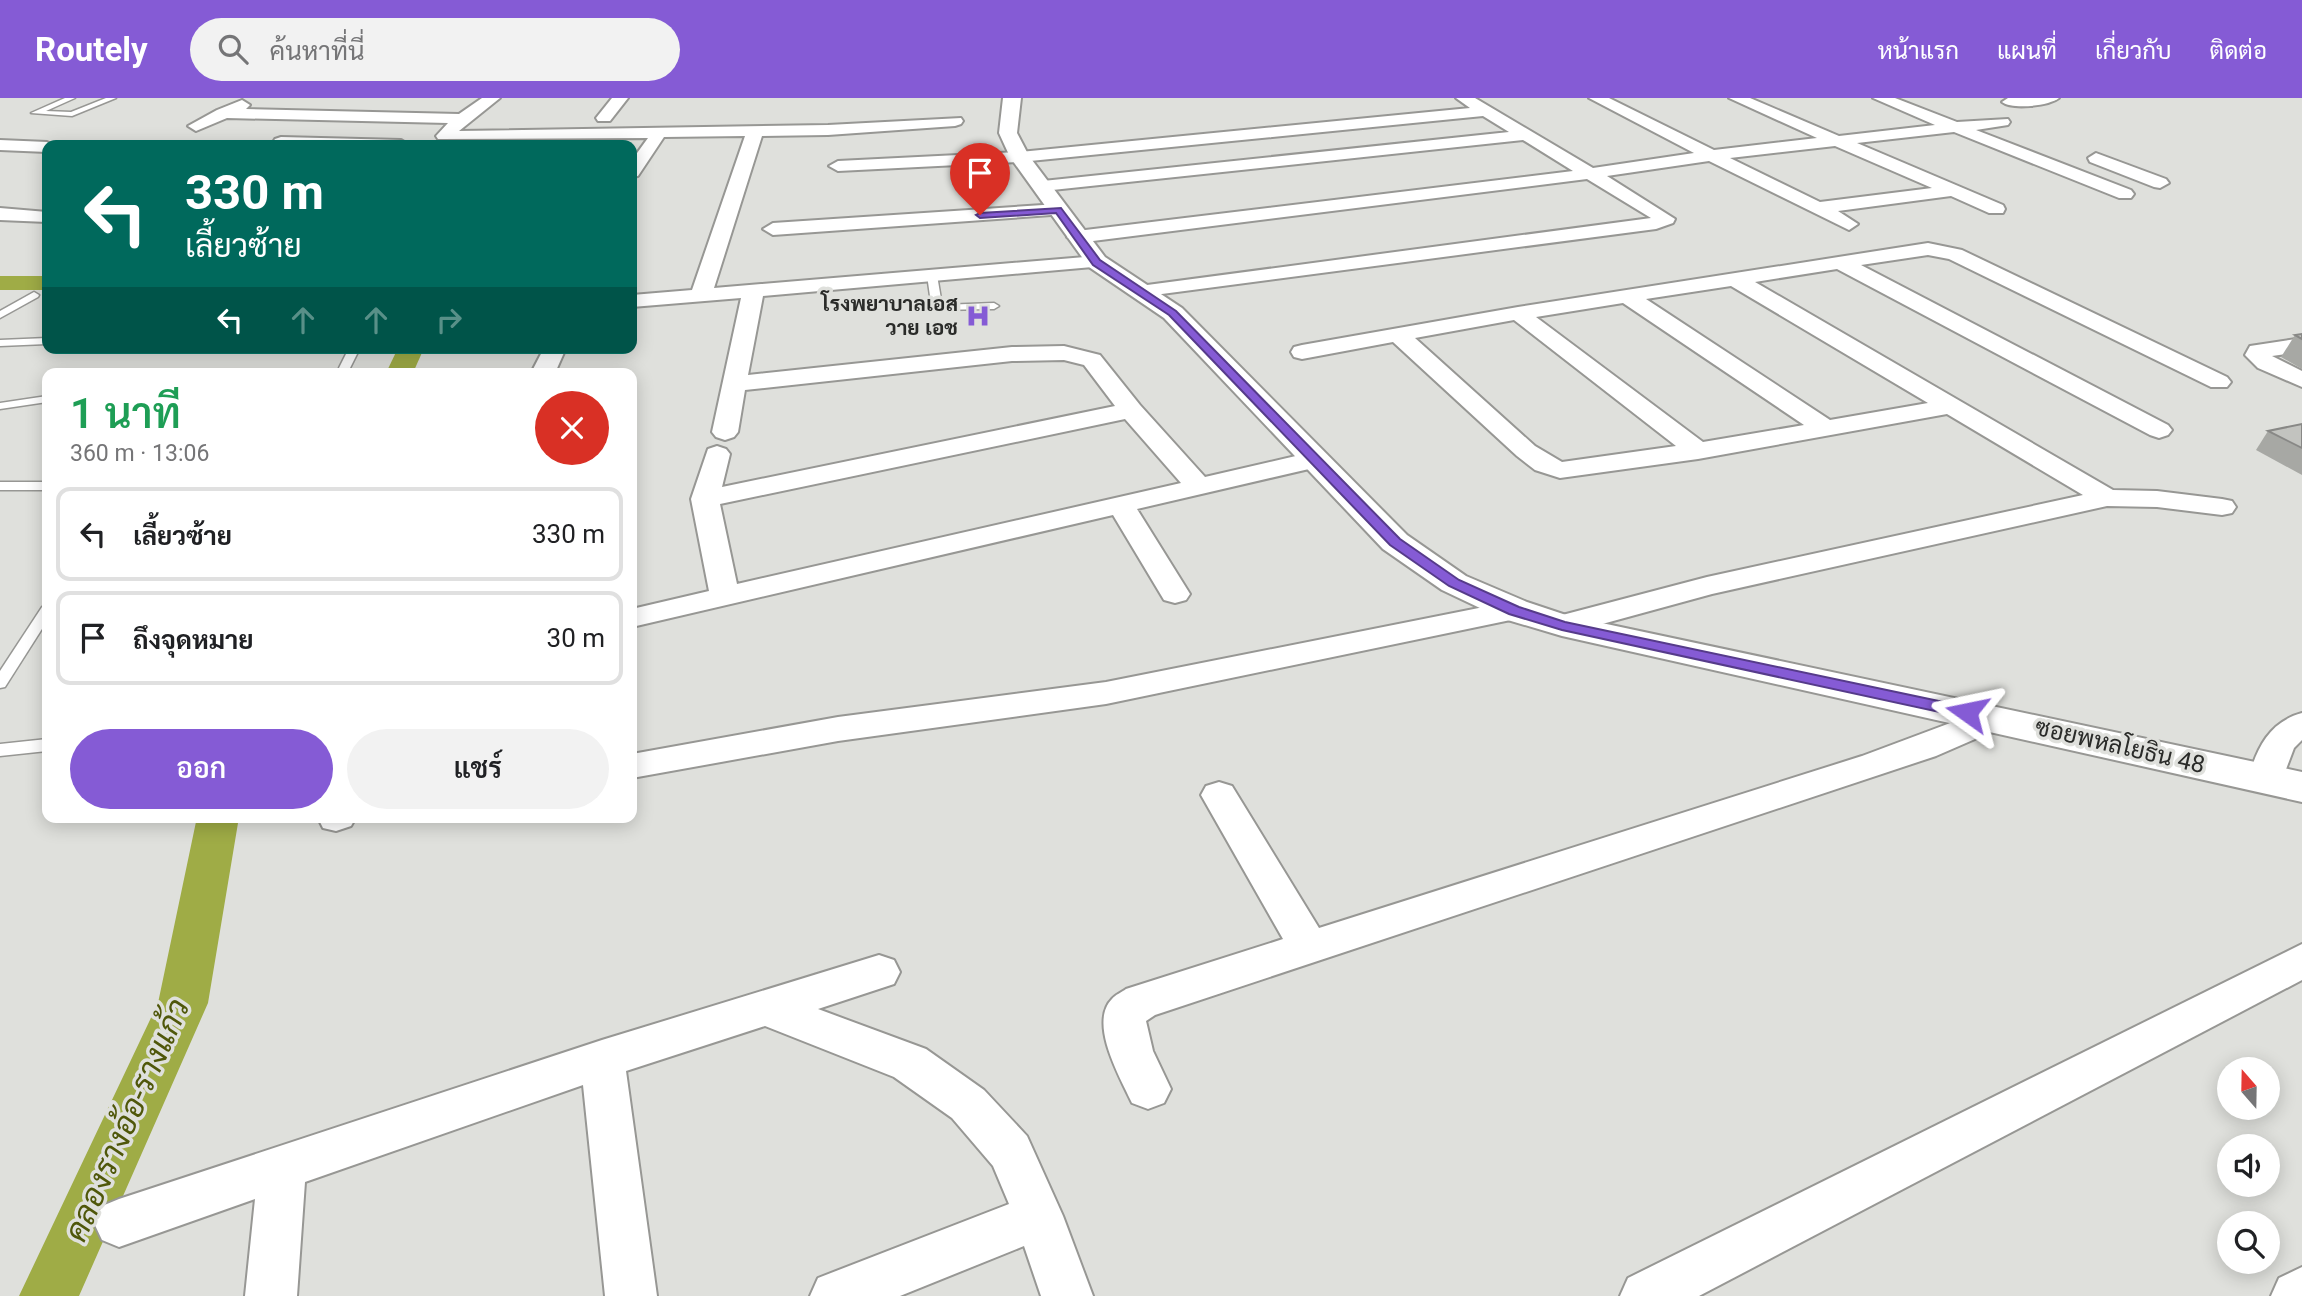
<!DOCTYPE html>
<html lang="th">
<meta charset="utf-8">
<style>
body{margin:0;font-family:Roboto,Sarabun,sans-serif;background:#f2f2f2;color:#202124;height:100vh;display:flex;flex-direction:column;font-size:26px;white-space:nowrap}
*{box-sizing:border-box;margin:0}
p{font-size:23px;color:#757577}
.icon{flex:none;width:38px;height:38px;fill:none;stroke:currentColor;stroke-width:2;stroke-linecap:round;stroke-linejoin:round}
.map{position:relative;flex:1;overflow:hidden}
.details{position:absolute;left:42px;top:270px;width:595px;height:455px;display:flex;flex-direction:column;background:#fff;border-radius:14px;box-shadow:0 4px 18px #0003}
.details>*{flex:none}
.hud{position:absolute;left:42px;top:42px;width:595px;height:214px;border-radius:14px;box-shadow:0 4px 18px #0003;background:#00695c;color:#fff;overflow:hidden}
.needle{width:46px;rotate:340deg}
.buttons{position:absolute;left:2217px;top:959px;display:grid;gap:14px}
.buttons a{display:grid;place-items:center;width:63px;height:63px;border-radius:50%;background:#fff;box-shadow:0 4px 18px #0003;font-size:35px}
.pin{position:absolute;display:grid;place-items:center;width:60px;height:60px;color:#fff;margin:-72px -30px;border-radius:50% 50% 50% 0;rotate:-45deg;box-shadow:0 0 7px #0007}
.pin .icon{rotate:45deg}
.me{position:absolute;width:77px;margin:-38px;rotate:282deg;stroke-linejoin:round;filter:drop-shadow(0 0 5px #0008)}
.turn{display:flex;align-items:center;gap:24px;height:147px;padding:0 28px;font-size:32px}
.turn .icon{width:91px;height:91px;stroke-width:2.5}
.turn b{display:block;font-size:49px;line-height:60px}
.lanes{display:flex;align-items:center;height:66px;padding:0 28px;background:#0003;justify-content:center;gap:35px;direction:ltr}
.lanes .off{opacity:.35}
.round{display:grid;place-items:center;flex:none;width:74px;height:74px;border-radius:37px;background:#f2f2f2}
.headline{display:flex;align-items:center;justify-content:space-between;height:119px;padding:0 28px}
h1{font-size:42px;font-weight:600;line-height:52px;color:#1e9e55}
.action{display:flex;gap:14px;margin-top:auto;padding:14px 28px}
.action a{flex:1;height:80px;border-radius:42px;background:#855bd5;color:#fff;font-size:28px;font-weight:600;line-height:80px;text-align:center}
.action a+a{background:#f2f2f2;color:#202124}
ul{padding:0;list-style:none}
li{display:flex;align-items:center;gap:21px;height:94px;margin:0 14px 10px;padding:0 14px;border:4px solid #e0e0e0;border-radius:14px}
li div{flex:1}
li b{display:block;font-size:26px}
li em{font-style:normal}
header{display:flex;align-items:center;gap:42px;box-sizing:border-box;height:98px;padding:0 35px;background:#855bd5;color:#fff}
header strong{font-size:33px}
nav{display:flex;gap:38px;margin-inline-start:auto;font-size:24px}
.search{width:490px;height:63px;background:#f2f2f2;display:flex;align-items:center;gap:18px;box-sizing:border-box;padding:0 24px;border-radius:38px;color:#757577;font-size:26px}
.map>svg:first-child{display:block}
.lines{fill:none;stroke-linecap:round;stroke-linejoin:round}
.canal{fill:#9fac46;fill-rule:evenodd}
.lane-casing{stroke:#979794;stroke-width:3}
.street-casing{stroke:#979794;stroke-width:4}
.secondary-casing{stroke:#979794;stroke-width:4}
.lane{fill:#fff;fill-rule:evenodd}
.street{fill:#fff;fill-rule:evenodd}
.secondary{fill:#fff;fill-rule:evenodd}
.wall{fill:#a7a8a4}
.building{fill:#c2c3bf;stroke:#888886;stroke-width:2}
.route{fill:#855bd5;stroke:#563b8a;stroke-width:2}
.labels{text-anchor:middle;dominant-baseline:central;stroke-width:7;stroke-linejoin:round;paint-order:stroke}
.far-poi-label{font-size:21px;font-weight:bold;fill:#2a2b29;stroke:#dfe0dc;text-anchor:end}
.street-label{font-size:24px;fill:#2a2b29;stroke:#dfe0dc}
.near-water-label{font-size:32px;font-style:italic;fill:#4f570a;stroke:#dfe0dc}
</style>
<header>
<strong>Routely</strong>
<div class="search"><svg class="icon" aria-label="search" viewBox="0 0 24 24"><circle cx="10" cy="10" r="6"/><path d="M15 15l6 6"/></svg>ค้นหาที่นี่</div>
<nav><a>หน้าแรก</a><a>แผนที่</a><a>เกี่ยวกับ</a><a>ติดต่อ</a></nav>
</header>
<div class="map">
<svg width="2302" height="1198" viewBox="0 0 2302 1198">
<rect width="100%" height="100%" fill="#dfe0dc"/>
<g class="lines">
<!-- canal -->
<g class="canal">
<rect x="0" y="178" width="47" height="14"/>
<path d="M398,250H424L413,275H386Z"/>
<path d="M197,719H239L208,905L79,1198H19L158,905Z"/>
</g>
<!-- lane casing -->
<g class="lane-casing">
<g id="lane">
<path d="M65,0H75L46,13L71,14L106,0H116L72,18L31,15Z"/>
<path d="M932,174L937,177L942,207L994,205L999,208L994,211L935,212L931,205L927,177Z"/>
<path d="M34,194L39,197L38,199L0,220V213Z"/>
<path d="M47,240V246L0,248V242Z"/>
<path d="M349,250H360L349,272H341L339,270Z"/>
<path d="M47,298V304L0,311V305Z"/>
<rect x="0" y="384" width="47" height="8"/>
<path d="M47,508V523L5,589L0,590V573L42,509Z"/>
<path d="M47,641V653L0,658V646Z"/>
</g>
</g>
<!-- street casing -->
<g class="street-casing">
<g id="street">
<path d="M482,0H500L459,33L828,27L961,20L963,23L961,26L955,28L828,37L762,38L714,190L1097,158L1104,160L1107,164L1104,168L763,198L748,277L1012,249L1064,248L1100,257L1140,307L1205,379L1313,354L1322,356L1326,362L1322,368L1137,411L1190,496L1186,502L1175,505L1164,502L1113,417L632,529V511L709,493L691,401L708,351L717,348L726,351L730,356L722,389L1115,308L1084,267L1064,262L1012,263L745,292L738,334L734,339L725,342L716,339L712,334L741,200L632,209V197L692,192L745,38L664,39L638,78L632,79V62L648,40L438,41L436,38L448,25L227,20L196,33L188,28L217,12L242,2L250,7L246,11L459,16ZM1125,321L1181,385L737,486L720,406Z"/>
<path d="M612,0H628L610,23H598L596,20Z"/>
<path d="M1456,0H1475L1593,70L1694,55L1589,0H1609L1714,52L1817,40L1729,0H1750L1839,38L1935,27L1873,0H1895L1957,24L2008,21L2010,24L2008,27L1976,32L2131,92L2134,96L2131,100H2119L1954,34L1857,45L2003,107L2005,111L2003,115H1989L1951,98L1838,113L1858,126L1849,132L1709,63L1607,78L1675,121L1673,125L1656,131L1139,199L1132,197L1129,193L1132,189L1651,120L1587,81L1077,145L1067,139L1077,133L1573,73L1523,42L1043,93L1034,88L1043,83L1509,34L1483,18L1020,64L838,73L829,68L838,63L1020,54L1470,10ZM1835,48L1932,90L1820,104L1730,60Z"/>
<path d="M2008,0H2059C2049,8 2012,12 2002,4Z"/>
<path d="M281,39L401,42L409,47H275L273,44L275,41Z"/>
<path d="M0,42L47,44L54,47H47V54L0,52Z"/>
<path d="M2096,55L2166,81L2169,85L2160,90L2154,89L2090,64L2088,60Z"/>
<path d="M1058,106L1067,112L1065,116L773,137L763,131L773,125Z"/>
<path d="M0,110L47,114V124L0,122Z"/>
<path d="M1928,145L1962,152L2227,279L2231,284L2227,289H2211L1949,161L1928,157L1861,167L2168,327L2172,332L2168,337L2159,340L2150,337L1837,171L1755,184L2113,392L2157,393L2222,401L2232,403L2236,409L2232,415L2222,417L2157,409L2107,408L1712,496L1562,537L1551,534L1546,527L1551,520L1707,479L2083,397L1947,316L1698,361L1560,380L1535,372L1517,358L1393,244L1302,261L1294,259L1291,254L1294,249L1302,247L1518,209ZM1731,188L1928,305L1830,322L1646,201ZM1623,205L1804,327L1703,344L1536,219ZM1514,222L1676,348L1562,364L1535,348L1415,240Z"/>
<path d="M2302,240V254L2272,258L2302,273V289L2258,270L2245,257L2250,248Z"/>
<path d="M544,250H566L555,275H531Z"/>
<path d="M1514,503L1525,505L1529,512L1525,519L1106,606L838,643L632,680V656L838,619L1106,584Z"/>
<path d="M1993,609L2005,612L2010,620L2005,628L1936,658L1155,917L1146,923L1153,953L1171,991L1164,1005L1148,1011L1132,1005C1121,981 1088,925 1112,901C1115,897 1122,894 1126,891L1283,841L1201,697L1206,688L1219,684L1232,688L1319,830L1862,658Z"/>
<path d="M2302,615V642L2294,650L2279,690L2266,694L2253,690L2248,681C2257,650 2269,624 2302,615Z"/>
<path d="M356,719L351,728L336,733L323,730L318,720Z"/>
<path d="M2302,846V882L1699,1198H1620L1628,1180Z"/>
<path d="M879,857L894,862L900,874L894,886L818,911L926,951L984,992L1027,1038L1063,1118L1093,1198H1041L1024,1148L900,1198H810L818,1180L1009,1106L993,1068L952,1020L894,979L765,928L626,973L657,1198H605L583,987L305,1084L297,1198H245L255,1101L119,1149L102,1142L94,1125L102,1108L119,1101L602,942Z"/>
<path d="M2302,1169V1198H2271L2279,1180Z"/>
</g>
</g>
<!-- secondary casing -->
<g class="secondary-casing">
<path id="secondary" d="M1003,0H1021L1017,35L1029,58L1105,159L1182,210L1407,437L1466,478L1527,504L1569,518L2302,674V704L1562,538L1501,520L1442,492L1383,451L1164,220L1089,169L1010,59L999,35Z"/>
</g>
<!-- lane -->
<use href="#lane" class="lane"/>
<!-- street -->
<use href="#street" class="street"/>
<!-- secondary -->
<use href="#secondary" class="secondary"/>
</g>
<!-- wall -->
<g class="wall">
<path d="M2302,236V271L2281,259L2295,237Z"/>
<path d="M2302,326V377L2256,352L2268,333Z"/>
</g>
<!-- building -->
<g class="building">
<path d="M2302,236V241L2295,237Z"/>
<path d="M2302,326V350L2268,333Z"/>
</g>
<!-- route -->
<path class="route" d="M1061,110L1100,162L1176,213L1400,441L1459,482L1519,509L1565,524L1967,609L1975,614L1967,620L1562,532L1509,516L1449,488L1390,447L1169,217L1093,167L1056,115L980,120L976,117L980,115Z"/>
<!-- icons -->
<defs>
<g id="hospital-bare" transform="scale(1.89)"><path d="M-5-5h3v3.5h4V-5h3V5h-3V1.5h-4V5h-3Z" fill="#855bd5" stroke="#dfe0dc" stroke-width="2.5" paint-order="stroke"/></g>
</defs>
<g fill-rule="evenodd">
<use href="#hospital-bare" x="978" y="218"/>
</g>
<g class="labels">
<!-- far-poi labels -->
<g class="far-poi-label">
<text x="958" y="206">โรงพยาบาลเอส<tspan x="958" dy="24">วาย เอช</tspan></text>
</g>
<!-- street labels -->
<g class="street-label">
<text transform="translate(2120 648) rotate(13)">ซอยพหลโยธิน 48</text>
</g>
<!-- near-water labels -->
<g class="near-water-label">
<text transform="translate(127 1022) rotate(-66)">คลองรางอ้อ-รางแก้ว</text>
</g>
</g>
</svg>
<div class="buttons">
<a><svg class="needle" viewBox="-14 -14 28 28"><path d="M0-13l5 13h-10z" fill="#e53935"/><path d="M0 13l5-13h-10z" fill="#757577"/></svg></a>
<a><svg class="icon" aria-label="sound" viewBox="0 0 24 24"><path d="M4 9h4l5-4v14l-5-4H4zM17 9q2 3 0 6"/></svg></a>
<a><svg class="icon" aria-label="search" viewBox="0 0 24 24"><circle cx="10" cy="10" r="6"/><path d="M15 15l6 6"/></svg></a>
</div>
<div class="pin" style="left:980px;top:117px;background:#d93025"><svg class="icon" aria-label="arrive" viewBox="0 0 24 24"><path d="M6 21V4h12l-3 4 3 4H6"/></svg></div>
<svg class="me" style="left:1967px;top:614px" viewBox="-20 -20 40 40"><path d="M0-17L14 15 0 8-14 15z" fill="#855bd5" stroke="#fff" stroke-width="4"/></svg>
<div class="hud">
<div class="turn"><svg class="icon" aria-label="left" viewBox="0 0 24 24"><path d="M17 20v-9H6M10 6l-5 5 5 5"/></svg><div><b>330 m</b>เลี้ยวซ้าย</div></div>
<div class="lanes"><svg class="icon" aria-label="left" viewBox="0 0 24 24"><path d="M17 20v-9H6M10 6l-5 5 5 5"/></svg><svg class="icon off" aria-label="ahead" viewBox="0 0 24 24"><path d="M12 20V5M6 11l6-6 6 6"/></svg><svg class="icon off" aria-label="ahead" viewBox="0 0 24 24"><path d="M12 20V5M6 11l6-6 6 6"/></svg><svg class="icon off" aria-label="right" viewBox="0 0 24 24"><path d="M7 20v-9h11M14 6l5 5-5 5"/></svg></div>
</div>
<section class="details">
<div class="headline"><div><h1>1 นาที</h1><p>360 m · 13:06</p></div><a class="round" style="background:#d93025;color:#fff"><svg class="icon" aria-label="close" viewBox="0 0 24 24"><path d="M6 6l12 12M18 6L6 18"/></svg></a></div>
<ul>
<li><svg class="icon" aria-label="left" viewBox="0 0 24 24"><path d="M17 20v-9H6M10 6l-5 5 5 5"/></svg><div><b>เลี้ยวซ้าย</b></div><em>330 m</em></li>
<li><svg class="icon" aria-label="arrive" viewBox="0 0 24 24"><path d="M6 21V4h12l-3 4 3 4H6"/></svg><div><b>ถึงจุดหมาย</b></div><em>30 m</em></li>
</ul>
<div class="action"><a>ออก</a><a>แชร์</a></div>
</section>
</div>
